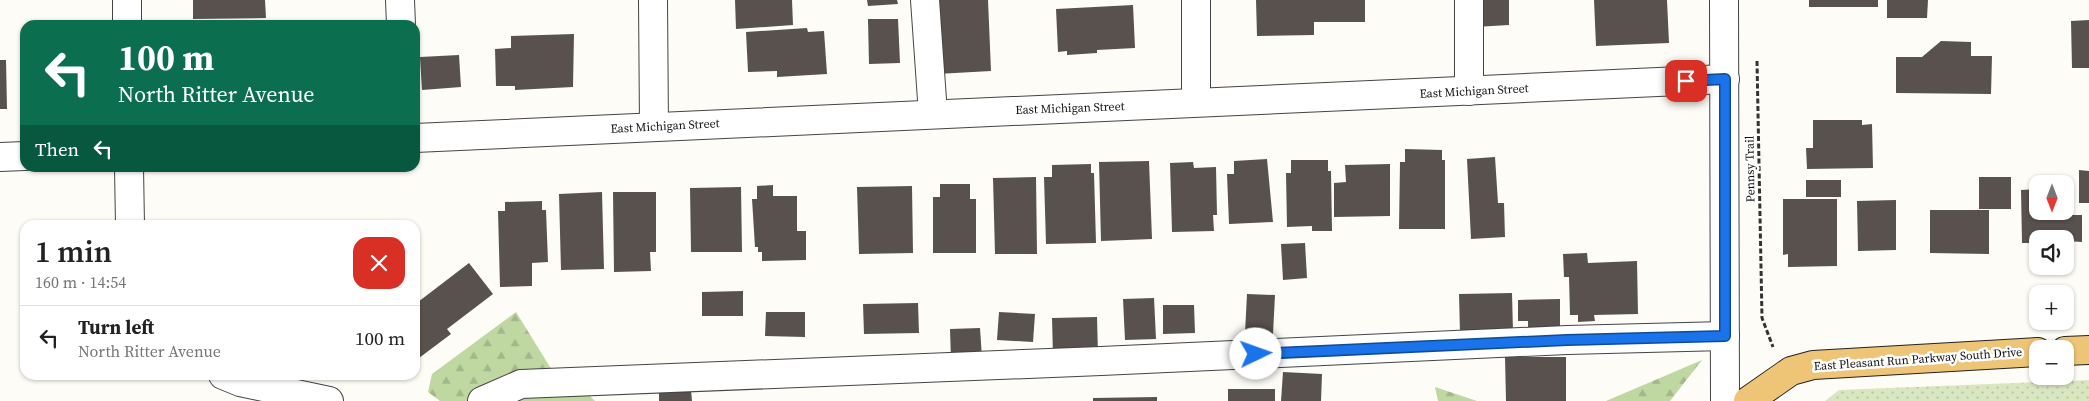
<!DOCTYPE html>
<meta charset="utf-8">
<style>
body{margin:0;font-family:"Source Serif 4",serif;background:#f2f2f2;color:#222;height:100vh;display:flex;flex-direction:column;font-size:19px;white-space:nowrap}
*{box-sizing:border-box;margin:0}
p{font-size:16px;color:#767676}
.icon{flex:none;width:28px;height:28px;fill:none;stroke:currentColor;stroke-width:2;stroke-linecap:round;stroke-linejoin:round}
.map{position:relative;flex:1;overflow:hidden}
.sheet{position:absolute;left:20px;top:220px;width:400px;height:160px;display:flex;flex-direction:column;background:#fff;border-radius:15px;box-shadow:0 1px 4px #0004}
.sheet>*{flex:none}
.top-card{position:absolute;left:20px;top:20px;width:400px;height:152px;border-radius:15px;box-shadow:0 1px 4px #0004;background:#0b6e4f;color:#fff;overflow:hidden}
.needle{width:32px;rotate:180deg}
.controls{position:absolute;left:2029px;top:175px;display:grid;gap:10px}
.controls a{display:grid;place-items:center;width:45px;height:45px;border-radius:10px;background:#fff;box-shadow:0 1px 4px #0004;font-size:25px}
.pin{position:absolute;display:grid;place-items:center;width:42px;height:42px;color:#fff;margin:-21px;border-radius:10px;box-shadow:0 2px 8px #0006}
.me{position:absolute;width:55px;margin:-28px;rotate:87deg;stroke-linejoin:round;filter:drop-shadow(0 0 4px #0008)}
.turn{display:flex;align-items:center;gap:18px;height:105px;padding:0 15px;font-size:22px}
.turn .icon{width:65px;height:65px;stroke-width:2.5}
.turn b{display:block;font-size:35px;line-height:42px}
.then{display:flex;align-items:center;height:48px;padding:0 15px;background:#0003;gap:10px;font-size:19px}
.round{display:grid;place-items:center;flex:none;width:52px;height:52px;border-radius:15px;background:#f2f2f2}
.summary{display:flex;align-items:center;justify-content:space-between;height:85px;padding:0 15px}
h1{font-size:30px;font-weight:600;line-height:38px}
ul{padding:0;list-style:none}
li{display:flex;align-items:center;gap:15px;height:65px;padding:0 15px;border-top:1px solid #e0e0e0}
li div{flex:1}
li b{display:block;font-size:19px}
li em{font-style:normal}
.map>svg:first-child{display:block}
.forest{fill:url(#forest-firs)}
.park{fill:url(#park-dots)}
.building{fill:#59514e}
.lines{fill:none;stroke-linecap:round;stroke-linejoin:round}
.minor-casing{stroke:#444;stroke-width:30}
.major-casing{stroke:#222;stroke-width:30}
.path{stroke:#333;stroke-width:3;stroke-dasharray:5 2.5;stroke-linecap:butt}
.minor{stroke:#fff;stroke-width:28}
.major{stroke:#eec476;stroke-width:28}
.route-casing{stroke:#114b97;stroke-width:12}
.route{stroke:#1a73e8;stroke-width:9}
.labels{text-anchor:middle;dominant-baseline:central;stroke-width:5;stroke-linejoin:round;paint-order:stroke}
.street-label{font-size:12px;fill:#111;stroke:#fff}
</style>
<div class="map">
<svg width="2089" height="401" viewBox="0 0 2089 401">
<defs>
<pattern id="forest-firs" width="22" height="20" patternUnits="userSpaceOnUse" patternTransform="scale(1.25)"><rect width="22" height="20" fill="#bfd7a1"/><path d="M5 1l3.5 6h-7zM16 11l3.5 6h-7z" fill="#a3b88a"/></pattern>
<pattern id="park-dots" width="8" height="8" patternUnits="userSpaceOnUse" patternTransform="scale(1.25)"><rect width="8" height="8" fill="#d9e7c0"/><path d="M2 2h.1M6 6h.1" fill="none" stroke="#b9c5a4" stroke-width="1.8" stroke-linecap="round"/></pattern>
</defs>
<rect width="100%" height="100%" fill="#fefcf6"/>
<!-- forest -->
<g class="forest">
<path d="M516,312L550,367L585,391L595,401H440L428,392L432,374Z"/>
<path d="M1702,360L1670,401H1606Z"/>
<path d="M1435,387L1477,401H1438Z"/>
</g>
<!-- park -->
<path class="park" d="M2089,380V401H1825L1839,390Z"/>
<!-- building -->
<g class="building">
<path d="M193,0H265L266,18L193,19Z"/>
<path d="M735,0H792L793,25L736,29Z"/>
<path d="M867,0H897L898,4L868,6Z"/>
<path d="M934,0H988L991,71L937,74Z"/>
<path d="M1256,0H1365V22H1314V35L1257,36Z"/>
<path d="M1474,0H1509V25L1475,27Z"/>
<path d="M1594,0H1667L1669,43L1596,46Z"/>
<rect x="1809" y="0" width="69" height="7"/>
<path d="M1887,0H1928L1927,18H1887Z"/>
<path d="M1133,5L1135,48L1097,50V53L1067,55V51L1058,52L1056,9Z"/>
<path d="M868,19H898L900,63L869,64Z"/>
<path d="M2089,20V68H2072L2071,21Z"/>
<path d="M807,28L808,32L824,31L827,74L777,77V71L748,72L746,32Z"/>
<path d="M574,34L573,87L515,90V86H496L495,49L511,48V36Z"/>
<path d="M1941,41L1971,42V56H1992L1991,94L1896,93V57H1922Z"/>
<path d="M459,55L461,87L422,90L420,57Z"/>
<path d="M0,60H6L7,109H0Z"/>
<path d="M1813,120H1862V125L1872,124L1873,168L1807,169L1806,148H1813Z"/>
<path d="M1405,149L1442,150V160H1445V229H1399L1400,162H1405Z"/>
<path d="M1495,157L1498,203H1504L1505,237L1471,239L1467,159Z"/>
<path d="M1267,159L1273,222L1229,224L1227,174H1234V161Z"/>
<path d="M1291,160H1328V171H1331L1332,231H1312V226L1287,227L1286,173H1291Z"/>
<path d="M1149,161L1152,239L1101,241L1099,162Z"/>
<path d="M1193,162L1194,168L1216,167L1217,215H1213L1214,231L1172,232L1170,163Z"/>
<path d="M1091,164V173H1094L1096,243L1046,244L1044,177H1052V165Z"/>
<path d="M1390,164V216L1334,217V183L1346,182L1345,165Z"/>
<path d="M2079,170L2089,171V203H2079Z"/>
<path d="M1036,177L1037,254H995L993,178Z"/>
<rect x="1979" y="177" width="32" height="32"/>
<rect x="1806" y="180" width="35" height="17"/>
<path d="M940,184H970V199H976V253H933V197H940Z"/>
<path d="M773,185V196H797V231H806V260L762,261V252H758V247H755L752,199H757V186Z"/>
<path d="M912,186L913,253L859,254L857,187Z"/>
<path d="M741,187L742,252H691L690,188Z"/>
<path d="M2038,189V211H2065V189H2068L2069,215H2082V242L2038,239V243H2022L2021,190Z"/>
<path d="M602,192L604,269L561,270L559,194Z"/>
<path d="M613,192H656V252H650L651,271L614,272Z"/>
<path d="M1783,199H1837V266L1788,267V254L1783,255Z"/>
<path d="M1896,200V250L1858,251L1857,201Z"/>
<path d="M542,201V210H546L548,262L532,263V286L500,287L498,211H505V202Z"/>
<path d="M1930,210H1989V254L1930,253Z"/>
<path d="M1305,243L1307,278L1283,280L1281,244Z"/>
<path d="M1587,253L1588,263L1637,261L1638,314L1594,315L1595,321L1578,322V315H1570L1569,277H1564L1563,254Z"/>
<path d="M469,263L493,294L447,329L451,334L415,361V298L418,302Z"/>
<path d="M743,291V316H702V292Z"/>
<path d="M1512,293L1513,332L1460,333L1459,294Z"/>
<path d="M1247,294L1275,295L1273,334L1245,333Z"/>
<path d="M1154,298L1156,339L1125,340L1123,299Z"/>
<path d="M1560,299V333H1528V321H1518V300Z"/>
<path d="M918,303L919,333L864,334L863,304Z"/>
<path d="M1163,305H1194L1195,333L1163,334Z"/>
<path d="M766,312H805V337L765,336Z"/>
<path d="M999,312L1035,314L1033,342L997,340Z"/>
<path d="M1097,317L1098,355L1053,356L1052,318Z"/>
<path d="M980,328L982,358L951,360L950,329Z"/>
<path d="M1505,357H1566V401H1506Z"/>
<path d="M1283,372L1322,374L1321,401H1281Z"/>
<rect x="1228" y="389" width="47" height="12"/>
<path d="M691,390L692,401H659V391Z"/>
<path d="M1157,397V401H1093V398Z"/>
</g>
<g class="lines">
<!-- minor casing -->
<g class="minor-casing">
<g id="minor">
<path d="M127,0V25"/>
<path d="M400,0L401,25"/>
<path d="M653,0L654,126"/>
<path d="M925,0L933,114"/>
<path d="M1196,0V102"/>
<path d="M1469,0V91"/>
<path d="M1724,0L1725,401"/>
<path d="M415,138L1725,79"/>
<path d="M0,157L25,156"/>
<path d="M129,168L130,225"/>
<path d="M223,375L240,382L329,401"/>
<path d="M482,401L521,384L1101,361L1567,340L1725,336"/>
</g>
</g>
<!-- major casing -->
<g class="major-casing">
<g id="major">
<path d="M2065,351L2089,350"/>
<path d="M1748,401L1791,371L1813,365L2038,352"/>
</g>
</g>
<!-- path -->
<path class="path" d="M1757,61L1762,318L1773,347"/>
<!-- minor -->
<use href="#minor" class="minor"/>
<!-- major -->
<use href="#major" class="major"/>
</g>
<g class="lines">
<!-- route casing -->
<g class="route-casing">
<path id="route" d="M1256,354L1567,340L1725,336V79L1686,81"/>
</g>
<!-- route -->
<use href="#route" class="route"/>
</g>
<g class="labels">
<!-- street labels -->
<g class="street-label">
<text transform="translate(1474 91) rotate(-3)">East Michigan Street</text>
<text transform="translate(1070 108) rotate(-2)">East Michigan Street</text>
<text transform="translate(665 126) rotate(-3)">East Michigan Street</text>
<text transform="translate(1750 169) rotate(-91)">Pennsy Trail</text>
<text transform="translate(1918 359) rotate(-4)">East Pleasant Run Parkway South Drive</text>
</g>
</g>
</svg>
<div class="controls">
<a><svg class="needle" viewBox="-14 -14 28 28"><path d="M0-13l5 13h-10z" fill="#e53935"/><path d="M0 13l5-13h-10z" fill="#767676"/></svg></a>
<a><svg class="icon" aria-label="sound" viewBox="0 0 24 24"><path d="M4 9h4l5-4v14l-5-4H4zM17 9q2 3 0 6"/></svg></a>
<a>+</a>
<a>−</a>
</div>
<div class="pin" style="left:1686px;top:81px;background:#d93025"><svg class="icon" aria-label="arrive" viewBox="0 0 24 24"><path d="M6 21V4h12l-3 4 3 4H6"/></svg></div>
<svg class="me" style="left:1256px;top:354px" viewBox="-20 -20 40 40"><circle r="19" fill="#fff"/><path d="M0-13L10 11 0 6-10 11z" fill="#1a73e8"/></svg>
<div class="top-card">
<div class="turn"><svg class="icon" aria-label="left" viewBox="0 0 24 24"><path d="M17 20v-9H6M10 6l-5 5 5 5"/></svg><div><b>100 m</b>North Ritter Avenue</div></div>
<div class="then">Then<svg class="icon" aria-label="left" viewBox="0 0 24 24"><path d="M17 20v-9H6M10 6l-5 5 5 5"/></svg></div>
</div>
<section class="sheet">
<div class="summary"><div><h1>1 min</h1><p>160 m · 14:54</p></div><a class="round" style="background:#d93025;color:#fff"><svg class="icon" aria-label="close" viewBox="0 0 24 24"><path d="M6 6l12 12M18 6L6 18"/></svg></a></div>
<ul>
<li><svg class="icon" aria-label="left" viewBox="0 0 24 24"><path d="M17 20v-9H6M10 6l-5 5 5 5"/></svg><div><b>Turn left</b><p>North Ritter Avenue</p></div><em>100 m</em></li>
</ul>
</section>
</div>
